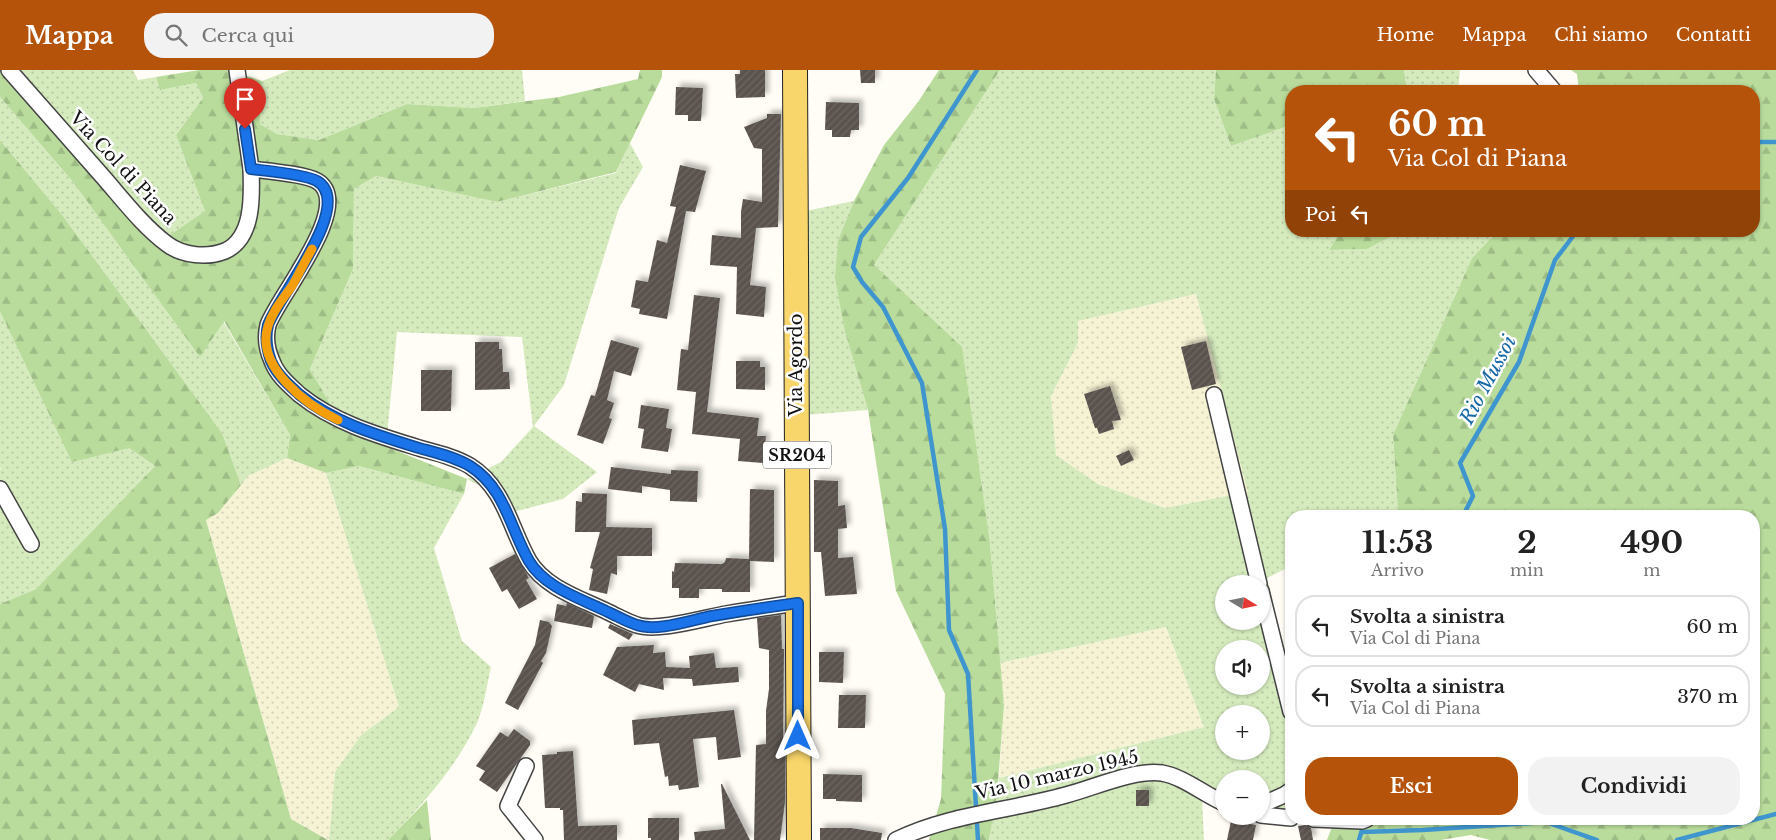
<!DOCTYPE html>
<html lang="it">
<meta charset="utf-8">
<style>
body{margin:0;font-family:"Libre Baskerville",serif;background:#f2f2f2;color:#222;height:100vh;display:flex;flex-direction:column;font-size:19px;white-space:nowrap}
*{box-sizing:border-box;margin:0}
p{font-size:16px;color:#767676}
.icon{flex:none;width:28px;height:28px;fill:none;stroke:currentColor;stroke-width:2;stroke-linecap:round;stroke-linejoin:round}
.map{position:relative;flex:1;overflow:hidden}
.details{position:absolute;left:1285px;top:440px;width:475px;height:315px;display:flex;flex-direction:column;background:#fff;border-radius:20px;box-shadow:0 1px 4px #0004}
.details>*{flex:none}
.banner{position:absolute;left:1285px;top:15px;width:475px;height:152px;border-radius:20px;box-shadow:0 1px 4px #0004;background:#b45309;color:#fff;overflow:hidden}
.needle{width:32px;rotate:100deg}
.tools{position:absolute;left:1215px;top:505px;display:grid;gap:10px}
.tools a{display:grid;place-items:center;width:55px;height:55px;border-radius:50%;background:#fff;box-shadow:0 1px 4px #0004;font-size:25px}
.pin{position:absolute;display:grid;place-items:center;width:42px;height:42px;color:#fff;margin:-51px -21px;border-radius:50% 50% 50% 0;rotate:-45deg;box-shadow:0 0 5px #0007}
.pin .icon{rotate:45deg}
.me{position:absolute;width:55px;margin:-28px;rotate:0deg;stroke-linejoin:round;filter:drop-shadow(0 0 4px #0008)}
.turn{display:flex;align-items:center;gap:18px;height:105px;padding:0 20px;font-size:22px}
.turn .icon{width:65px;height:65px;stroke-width:2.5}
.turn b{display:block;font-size:35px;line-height:42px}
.then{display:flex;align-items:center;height:48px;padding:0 20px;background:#0003;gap:10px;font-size:19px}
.eta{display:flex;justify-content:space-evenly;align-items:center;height:85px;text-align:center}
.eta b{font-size:30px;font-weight:800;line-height:35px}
.action{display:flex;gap:10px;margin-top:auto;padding:10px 20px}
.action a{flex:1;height:58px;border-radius:20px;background:#b45309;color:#fff;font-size:20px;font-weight:800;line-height:58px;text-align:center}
.action a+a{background:#f2f2f2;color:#222}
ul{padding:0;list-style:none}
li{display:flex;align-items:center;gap:15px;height:62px;margin:0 10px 8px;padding:0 10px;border:2px solid #e0e0e0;border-radius:20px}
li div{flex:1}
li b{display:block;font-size:19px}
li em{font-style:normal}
header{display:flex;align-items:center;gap:30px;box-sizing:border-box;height:70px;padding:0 25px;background:#b45309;color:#fff}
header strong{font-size:24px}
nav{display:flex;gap:28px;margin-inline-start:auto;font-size:18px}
.search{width:350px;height:45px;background:#f2f2f2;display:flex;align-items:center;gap:12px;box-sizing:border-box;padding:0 18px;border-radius:20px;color:#767676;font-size:19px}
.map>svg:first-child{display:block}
.farmland{fill:url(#farmland-dots)}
.grass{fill:url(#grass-dots);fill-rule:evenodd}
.forest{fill:url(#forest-firs)}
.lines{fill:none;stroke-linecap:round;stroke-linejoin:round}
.stream{stroke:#3f96cf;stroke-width:4.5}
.building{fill:url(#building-hatch);filter:url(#shadow)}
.street-casing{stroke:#444;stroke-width:18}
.primary-casing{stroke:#222;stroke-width:26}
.street{stroke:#fff;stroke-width:15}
.primary{stroke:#f9d66b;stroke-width:24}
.route-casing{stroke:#114b97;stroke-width:12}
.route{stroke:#1a73e8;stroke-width:9}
.slow{stroke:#f59e0b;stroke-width:9}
.labels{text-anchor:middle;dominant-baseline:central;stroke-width:5;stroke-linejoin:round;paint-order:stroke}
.shield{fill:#fff;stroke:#585858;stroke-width:1}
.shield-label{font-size:16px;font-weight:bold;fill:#111}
.street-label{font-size:18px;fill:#111;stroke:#fff}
.water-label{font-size:19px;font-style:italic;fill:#1768a6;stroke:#fff}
</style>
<header>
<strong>Mappa</strong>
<div class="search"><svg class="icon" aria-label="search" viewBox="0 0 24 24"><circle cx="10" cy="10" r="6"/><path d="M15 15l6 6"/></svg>Cerca qui</div>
<nav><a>Home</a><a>Mappa</a><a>Chi siamo</a><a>Contatti</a></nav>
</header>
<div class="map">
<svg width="1776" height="770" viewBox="0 0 1776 770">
<defs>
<pattern id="farmland-dots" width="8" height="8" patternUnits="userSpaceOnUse" patternTransform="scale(1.25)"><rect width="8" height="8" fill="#f6f3d4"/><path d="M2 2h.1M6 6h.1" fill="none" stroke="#d2cfb5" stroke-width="1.8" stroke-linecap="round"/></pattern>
<pattern id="grass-dots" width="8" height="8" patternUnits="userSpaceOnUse" patternTransform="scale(1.25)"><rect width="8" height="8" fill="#d5ebbd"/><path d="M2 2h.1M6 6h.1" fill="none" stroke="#b6c8a1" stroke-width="1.8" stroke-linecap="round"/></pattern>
<pattern id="forest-firs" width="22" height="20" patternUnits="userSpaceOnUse" patternTransform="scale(1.25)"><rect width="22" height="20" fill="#b9dc9c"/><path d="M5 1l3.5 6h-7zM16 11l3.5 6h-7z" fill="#9ebc85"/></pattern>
<pattern id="building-hatch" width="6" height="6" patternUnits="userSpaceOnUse" patternTransform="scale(1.25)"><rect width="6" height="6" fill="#5a524d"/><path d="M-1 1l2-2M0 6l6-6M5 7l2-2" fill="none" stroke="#6d6662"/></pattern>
<filter id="shadow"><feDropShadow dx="4" dy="-4" stdDeviation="2.5" flood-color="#0004"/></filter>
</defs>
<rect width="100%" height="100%" fill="#fffdf5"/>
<!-- farmland -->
<g class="farmland">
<path d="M1196,224L1249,422L1165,438L1098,414L1056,385L1051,326L1078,273L1077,251Z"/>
<path d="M287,388L326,403L399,637L361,665L335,702L329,770L291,749L206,449L218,443L248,406Z"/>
<path d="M1166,557L1204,657L999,708L1004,635L1000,593Z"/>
</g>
<!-- grass -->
<g class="grass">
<path d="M19,0H133L138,10L156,7L160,20L196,13L203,28L176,65L205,141L161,171Z"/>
<path d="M290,0H522L525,31L474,38L407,34L319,70L277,64L260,54L262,11Z"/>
<path d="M1000,0H1216L1214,29L1231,76L1291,55V161H1341L1329,180L1367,179L1402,161H1488L1491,169L1472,188L1393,365L1398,443L1392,446H1291V496L1267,508L1291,607V749H1335L1333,753L1250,746H1261V709H1224V736L1202,728L1204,770H989L997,725L999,708L1204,657L1166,557L1000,593L990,474L874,195ZM1196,224L1248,422L1165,438L1098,414L1056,385L1051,326L1078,273V251ZM1224,514H1261V551H1224ZM1224,579H1261V616H1224ZM1224,644H1261V681H1224Z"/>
<path d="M1404,0H1460L1458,21H1407Z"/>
<path d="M0,27L73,112L200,286L223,251L290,365L287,388L248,406L241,415L222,363L63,146L0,70Z"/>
<path d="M630,73L643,97L619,138L564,315L534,356L597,402L563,429L502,445L484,418L467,409L501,392L533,357L522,267L397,262L386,376L345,360L310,299L353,199L354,119L376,106L497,132L616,103Z"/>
<path d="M854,131L838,170L845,262L868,340L804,345L801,142Z"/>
<path d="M0,241L4,247L129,378L155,396L36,519L0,534V400L1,399L0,397Z"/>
<path d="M359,396L464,424L434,478L462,571L491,597C487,614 484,637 477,653C455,699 422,735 388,770H329L335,702L361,665L399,637L326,403Z"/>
</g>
<!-- forest -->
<g class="forest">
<path d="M0,0H19L161,171L205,141L176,65L203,28L196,13L160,20L156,7L199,0H229L262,11L260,54L277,64L319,70L407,34L474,38L559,27L638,9L640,0H662V7L616,102L497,132L376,106L354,119L353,199L310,299L345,360L467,409L464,424L359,396L326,403L287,388L290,365L224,251L200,287L73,112L0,27Z"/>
<path d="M939,0H1000L874,195L962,277L990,474L1004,635L997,725L989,770H929L941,729L945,624L896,521L868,340L845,262L835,208L838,170L854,131L884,75L918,32Z"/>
<path d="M1216,0H1404L1407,21H1291V55L1231,76L1214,29Z"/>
<path d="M1571,0H1776V770H1490L1471,765L1441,770H1327L1335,749H1754V446H1399L1398,443L1393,365L1472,188L1498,161H1754V21H1579L1577,4Z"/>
<path d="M0,70L63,146L222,363L241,415L218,443L206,450L291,749L328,770H0V534L36,519L155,396L129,378L72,392L0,241Z"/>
<path d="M1341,161H1402L1367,179L1329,180Z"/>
<path d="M427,730L431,770H388Z"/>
</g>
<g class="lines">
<!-- stream -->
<g class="stream">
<path d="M977,0L908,108L861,167L853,197L862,212L883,237L922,313L945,459L949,560L968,604L978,770"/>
<path d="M1754,72H1776"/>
<path d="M1463,446L1473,426L1460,393L1519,292L1555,190L1577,161"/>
<path d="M1362,762L1423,760L1546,752L1597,770"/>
<path d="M1359,770L1362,760"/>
<path d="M1677,770L1776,744"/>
</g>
</g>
<!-- building -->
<g class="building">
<path d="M740,0H765V27L736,28L735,4H740Z"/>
<path d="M860,0H875V13H861Z"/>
<path d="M676,17L703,18L701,51H688V45H675Z"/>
<path d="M826,32L859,33V60H851L850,67H832V60H825Z"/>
<path d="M767,44H781L778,157L756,158L750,215L766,217L764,247L736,244L737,197L710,195L712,165L741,168V142L743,129L762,132V79L754,78L744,57L767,48Z"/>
<path d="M680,95L706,101L695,142L686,141L667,249L639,244L640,239L631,237L636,210L648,212L657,170L667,173L676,137L670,136Z"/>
<path d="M694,225L720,228L707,342L759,348L757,366H766L763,393L738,391L740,369L692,364L696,322L677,320L681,279L688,280Z"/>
<path d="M611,270L639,278L631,306L614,301L607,330L614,333L609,348L612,349L603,374L577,365L591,325L595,326Z"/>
<path d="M1206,271L1216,314L1192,320L1181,277Z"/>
<path d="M475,272H499V279H502L503,302H509L510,319L475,320Z"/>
<path d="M736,291H760V297H765V320L736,319Z"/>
<path d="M421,300H452L451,341H421Z"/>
<path d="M1110,316L1121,350L1112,351L1114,359L1099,364L1097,358H1095L1084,324Z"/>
<path d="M641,335L669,339L666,358L672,359L668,382L641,378L644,359L638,358Z"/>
<path d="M1129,380L1134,390L1121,396L1116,386Z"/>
<path d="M611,397L671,404V400L698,401L697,432L670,431V420L642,416V423L608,419Z"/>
<path d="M814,410L838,411V436L845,435L847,458L838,459V488L853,487L857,524L825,526L821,482H814Z"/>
<path d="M750,419L774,420V492L750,491V522H722V519H699V528H679V518H672V501L674,502L675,493L722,494L725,492L726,488L749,489Z"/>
<path d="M582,423L607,424L606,457L652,458V486H617V505L611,503L607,524L589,520L593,499L590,498L600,462H575L576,431L582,432Z"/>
<path d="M515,484L529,508L526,510L537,529L519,539L507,519L502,522L489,498Z"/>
<path d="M567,533L594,546L592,558L554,551L557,534L566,536Z"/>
<path d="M781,545L782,579H784L783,674H785V732L780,770H754L756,675L766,674V641L769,619V580L759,578L757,548Z"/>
<path d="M540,550L549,552L552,556L546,583L541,591L543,593L518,640L505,633L535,575Z"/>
<path d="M610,554L633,564L629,570L608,558Z"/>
<path d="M654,575L653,583L665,582L666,597L690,598L689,586L714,583L716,598L738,597L739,612L693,616L692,609L663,608L664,620L639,614L635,622L603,605L617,577Z"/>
<path d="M819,582H844L843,613L819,612Z"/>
<path d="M839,625H866L865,658H838Z"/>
<path d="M734,640L741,687L718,690L716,667L693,669L699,717L679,720L678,715L669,716L668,706L665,707L659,673L634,675L632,650Z"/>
<path d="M514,659L530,671V675L497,722L479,710L485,701L476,696L500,662L508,667Z"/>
<path d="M573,681L578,756L617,755V770H564L563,740H560V738H545L542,685L557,684V682Z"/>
<path d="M823,704L862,705V732L836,731V729H823Z"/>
<path d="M721,714H722L750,770H695L694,762L725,759Z"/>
<rect x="1136" y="720" width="13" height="16"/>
<path d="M648,748H679V770H651V768H648Z"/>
<path d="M1231,751L1256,755L1253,770H1227Z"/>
<path d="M1306,755L1311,758L1313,770H1301L1298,756Z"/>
<path d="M820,758H851L882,763L881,770H820Z"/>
</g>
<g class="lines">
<!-- street casing -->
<g class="street-casing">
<g id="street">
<path d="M9,0C41,36 72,72 104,108C124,131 143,156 167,174C183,186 207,188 225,181C254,168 252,125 251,99L237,0"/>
<path d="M1536,0L1554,21"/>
<path d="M251,99C267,101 305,104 317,111C356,134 277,228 268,255C265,267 267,280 272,291C277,305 289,315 300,325C335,353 377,365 419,378C437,383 455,387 470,396C505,418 510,458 529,491C545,518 582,529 608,542C617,546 627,552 637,555C657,562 704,548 726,544C750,540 774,536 797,533"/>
<path d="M1214,325L1259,514"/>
<path d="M0,419L31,474"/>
<path d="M1261,521L1291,642"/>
<path d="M526,696L508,736L535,770"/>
<path d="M1261,735L1284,725L1291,720"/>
<path d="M1261,745L1291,748"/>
<path d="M1313,749L1362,751L1367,749"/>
<path d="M896,770C949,744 1009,741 1066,725C1093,718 1135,699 1162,703C1184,707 1203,724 1224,733"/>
</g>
</g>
<!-- primary casing -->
<g class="primary-casing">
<path id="primary" d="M795,0L799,770"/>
</g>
<!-- street -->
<use href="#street" class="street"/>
<!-- primary -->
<use href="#primary" class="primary"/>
</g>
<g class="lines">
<!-- route casing -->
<g class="route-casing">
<path id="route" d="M245,59L251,99C267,101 304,104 317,111C356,134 277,228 268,255C265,267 267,280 271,291C277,305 289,315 300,325C335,353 377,365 419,378C437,383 455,387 470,396C505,418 510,458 529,491C545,518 582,529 608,542C617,546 627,552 637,555C657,562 691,550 712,546C741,541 769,537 798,533V666"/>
</g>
<!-- route -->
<use href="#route" class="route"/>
<!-- slow -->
<path class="slow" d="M312,179C305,191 299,204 292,216C283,229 273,240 268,256C255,296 306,335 338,350"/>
</g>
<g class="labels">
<!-- shield labels -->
<rect class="shield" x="763" y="371.5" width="68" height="27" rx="4"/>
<g class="shield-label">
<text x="797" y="385">SR204</text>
</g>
<!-- street labels -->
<g class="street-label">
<text transform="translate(123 98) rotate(47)">Via Col di Piana</text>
<text transform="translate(796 295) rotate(-90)">Via Agordo</text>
<text transform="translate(1057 705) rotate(-13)">Via 10 marzo 1945</text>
</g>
<!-- water labels -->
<g class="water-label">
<text transform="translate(1488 310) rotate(-62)">Rio Mussoi</text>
</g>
</g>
</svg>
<div class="tools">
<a><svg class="needle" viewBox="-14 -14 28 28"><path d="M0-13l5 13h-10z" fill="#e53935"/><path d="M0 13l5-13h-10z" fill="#767676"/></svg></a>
<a><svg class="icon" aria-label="sound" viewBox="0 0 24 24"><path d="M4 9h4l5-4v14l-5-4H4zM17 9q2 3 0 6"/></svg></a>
<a>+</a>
<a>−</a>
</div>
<div class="pin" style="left:245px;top:59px;background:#d93025"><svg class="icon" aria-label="arrive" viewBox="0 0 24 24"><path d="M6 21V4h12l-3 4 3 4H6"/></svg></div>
<svg class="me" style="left:798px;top:666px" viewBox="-20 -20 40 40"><path d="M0-17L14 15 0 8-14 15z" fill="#1a73e8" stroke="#fff" stroke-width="4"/></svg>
<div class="banner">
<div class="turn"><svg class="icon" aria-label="left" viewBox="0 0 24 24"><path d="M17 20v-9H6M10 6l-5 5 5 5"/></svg><div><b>60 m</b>Via Col di Piana</div></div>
<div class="then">Poi<svg class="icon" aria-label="left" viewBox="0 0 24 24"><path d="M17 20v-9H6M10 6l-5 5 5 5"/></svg></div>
</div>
<section class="details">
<div class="eta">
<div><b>11:53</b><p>Arrivo</p></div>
<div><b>2</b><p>min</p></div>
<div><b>490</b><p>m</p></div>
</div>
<ul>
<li><svg class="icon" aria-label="left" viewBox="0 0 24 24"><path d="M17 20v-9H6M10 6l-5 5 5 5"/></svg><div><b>Svolta a sinistra</b><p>Via Col di Piana</p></div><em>60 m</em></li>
<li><svg class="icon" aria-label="left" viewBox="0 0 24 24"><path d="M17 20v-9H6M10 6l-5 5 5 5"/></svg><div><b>Svolta a sinistra</b><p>Via Col di Piana</p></div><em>370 m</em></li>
</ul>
<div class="action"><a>Esci</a><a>Condividi</a></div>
</section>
</div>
